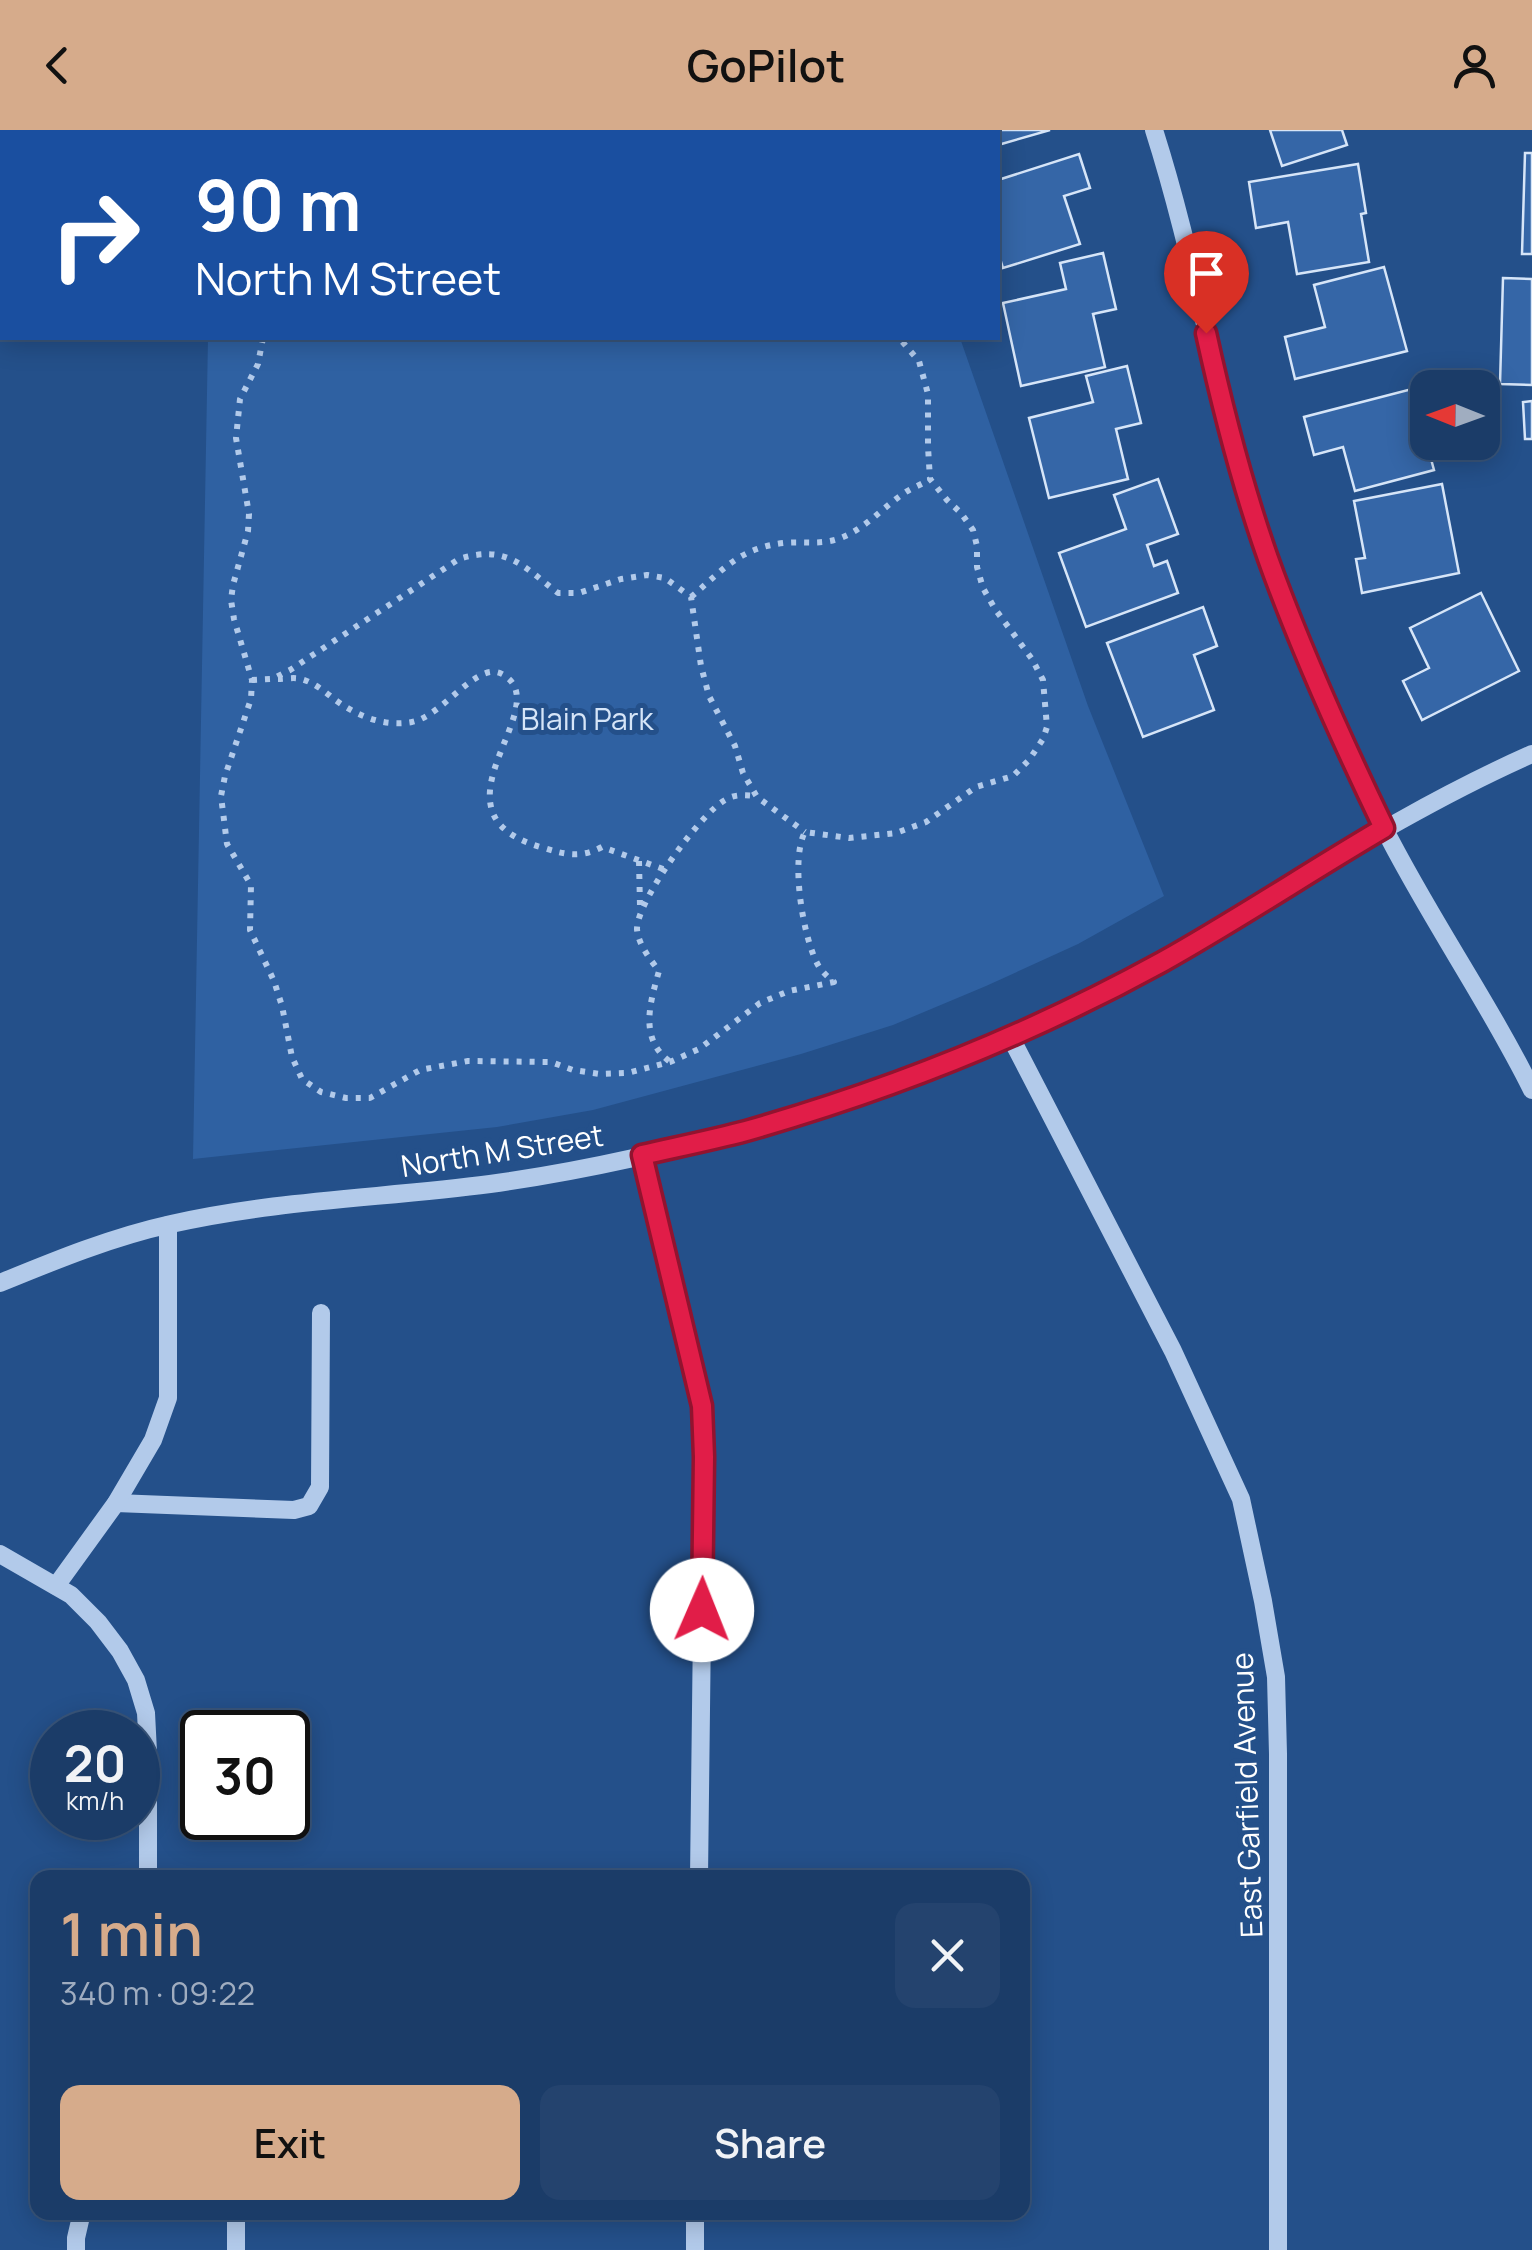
<!DOCTYPE html>
<meta charset="utf-8">
<style>
body{margin:0;font-family:Manrope,sans-serif;background:#24436e;color:#f1f3f6;height:100vh;display:flex;flex-direction:column;font-size:38px;white-space:nowrap}
*{box-sizing:border-box;margin:0}
p{font-size:32px;color:#a0adc0}
.icon{flex:none;width:55px;height:55px;fill:none;stroke:currentColor;stroke-width:2;stroke-linecap:round;stroke-linejoin:round}
.map{position:relative;flex:1;overflow:hidden}
.panel{position:absolute;left:30px;top:1740px;width:1000px;height:350px;display:flex;flex-direction:column;background:#1b3c68;border-radius:20px;box-shadow:0 5px 25px #0003,0 0 0 2px #39567c}
.panel>*{flex:none}
.top-card{position:absolute;left:0px;top:0px;width:1000px;height:210px;box-shadow:0 5px 25px #0003,0 0 0 2px #39567c;background:#1a4fa0;color:#fff;overflow:hidden}
.needle{width:65px;rotate:271deg}
.tools{position:absolute;left:1410px;top:240px;display:grid;gap:20px}
.tools a{display:grid;place-items:center;width:90px;height:90px;border-radius:20px;background:#1b3c68;box-shadow:0 5px 25px #0003,0 0 0 2px #39567c;font-size:50px}
.speed{position:absolute;left:30px;top:1580px;display:flex;gap:20px;font-size:50px;font-weight:700;text-align:center}
.speed>*{display:grid;place-content:center;width:130px;height:130px;border-radius:50%;background:#1b3c68;box-shadow:0 5px 25px #0003,0 0 0 2px #39567c;line-height:1}
.speed small{font-size:25px;font-weight:400}
.speed .limit{border:5px solid #111;border-radius:15px;background:#fff;color:#111}
.pin{position:absolute;display:grid;place-items:center;width:85px;height:85px;color:#fff;margin:-102px -42px;border-radius:50% 50% 50% 0;rotate:-45deg;box-shadow:0 0 10px #0007}
.pin .icon{rotate:45deg}
.me{position:absolute;width:110px;margin:-55px;rotate:1deg;stroke-linejoin:round;filter:drop-shadow(0 0 8px #0008)}
.turn{display:flex;align-items:center;gap:35px;height:210px;padding:0 30px;font-size:45px}
.turn .icon{width:130px;height:130px;stroke-width:2.5}
.turn b{display:block;font-size:70px;line-height:85px}
.round{display:grid;place-items:center;flex:none;width:105px;height:105px;border-radius:20px;background:#24436e}
.head{display:flex;align-items:center;justify-content:space-between;height:170px;padding:0 30px}
h1{font-size:60px;font-weight:600;line-height:75px;color:#d6ab8b}
.cta{display:flex;gap:20px;margin-top:auto;padding:20px 30px}
.cta a{flex:1;height:115px;border-radius:20px;background:#d6ab8b;color:#111;font-size:40px;font-weight:600;line-height:115px;text-align:center}
.cta a+a{background:#24436e;color:#f1f3f6}
header{display:flex;justify-content:space-between;align-items:center;height:130px;padding:0 30px;background:#d6ab8b;color:#111;font-size:45px;font-weight:600}
.map>svg:first-child{display:block}
.green{fill:#2f61a2}
.building{fill:#3566a7;stroke:#d6e5f8;stroke-width:2.5}
.lines{fill:none;stroke-linecap:round;stroke-linejoin:round}
.path{stroke:#b2caea;stroke-width:6;stroke-dasharray:5 8;stroke-linecap:butt}
.minor{stroke:#b2caea;stroke-width:18}
.highway{stroke:#fff;stroke-width:30}
.route-casing{stroke:#92132f;stroke-width:25}
.route{stroke:#e11d48;stroke-width:18}
.labels{text-anchor:middle;dominant-baseline:central;stroke-width:10;stroke-linejoin:round;paint-order:stroke}
.park-label{font-size:30px;fill:#d6e5f8;stroke:#24508a}
.street-label{font-size:30px;fill:#fff;stroke:#24508a}
</style>
<header><svg class="icon" aria-label="back" viewBox="0 0 24 24"><path d="M15 5l-7 7 7 7"/></svg>GoPilot<svg class="icon" aria-label="person" viewBox="0 0 24 24"><circle cx="12" cy="8" r="4"/><path d="M4 21q1-7 8-7t8 7"/></svg></header>
<div class="map">
<svg width="1532" height="2120" viewBox="0 0 1532 2120">
<rect width="100%" height="100%" fill="#24508a"/>
<!-- green -->
<g class="green">
<path d="M211,0H888L889,2H211Z"/>
<path d="M208,208H960L1088,576L1164,766L1078,814L986,856L893,895L801,924L593,980L497,997L193,1029Z"/>
</g>
<!-- building -->
<g class="building">
<path d="M948,0H1050L998,15V2H949Z"/>
<path d="M1270,0H1342L1347,15L1282,36Z"/>
<path d="M1525,23H1532V124H1522Z"/>
<path d="M1079,24L1090,58L1064,66L1080,114L1003,138L998,122V50Z"/>
<path d="M1358,34L1366,83L1361,84L1369,132L1297,144L1288,92L1256,98L1249,52Z"/>
<path d="M1103,123L1116,179L1093,184L1105,237L1021,256L1003,173L1066,159L1060,133Z"/>
<path d="M1384,137L1407,221L1295,249L1285,207L1325,197L1314,155Z"/>
<path d="M1503,148L1532,149V255L1500,254Z"/>
<path d="M1127,236L1141,293L1116,299L1128,349L1049,368L1029,288L1093,272L1086,246Z"/>
<path d="M1412,259L1434,340L1355,361L1343,317L1314,325L1304,287Z"/>
<path d="M1532,271V309H1525L1523,272Z"/>
<path d="M1158,349L1178,404L1147,415L1154,436L1167,431L1178,463L1086,497L1059,423L1126,399L1114,365Z"/>
<path d="M1442,354L1459,443L1362,463L1356,429L1365,428L1354,371Z"/>
<path d="M1481,463L1519,541L1422,590L1403,551L1429,538L1410,498Z"/>
<path d="M1203,477L1217,516L1194,525L1214,580L1143,607L1107,513Z"/>
</g>
<g class="lines">
<!-- path -->
<g class="path">
<path d="M311,2L314,0"/>
<path d="M835,2V0"/>
<path d="M263,208L258,234L240,269L236,308L249,384L248,401L233,455L231,470L234,489L252,550L251,569L225,646L221,666L227,714L251,755L250,800L274,851L282,876L292,927L302,949L321,962L346,968H370L420,940L468,931L551,932L573,940L600,944L627,943L670,932L699,919L760,873L789,861L834,852C828,847 822,842 818,835C803,808 790,729 805,702L849,708L896,703L926,692L976,657L1013,646L1029,630L1043,609L1047,597L1043,550L1032,529L995,479L983,458L977,437V416L973,400L961,383L947,370L930,349L928,317V264L919,231L899,208"/>
<path d="M691,467C723,440 739,418 784,413C802,411 820,415 838,409C864,400 881,379 903,364C911,358 921,355 930,349"/>
<path d="M278,549C285,549 294,547 301,549C313,552 324,561 334,569C357,586 383,597 412,592C443,586 477,530 502,544C561,576 417,684 544,718C566,725 581,728 602,717L666,740"/>
<path d="M252,550L272,549L290,540L459,429C506,414 523,436 558,463H579L621,449L647,445L665,448L691,467L701,536L709,566L735,616L743,643L757,667L805,702"/>
<path d="M639,731L640,776"/>
<path d="M669,931C639,908 650,873 659,841C650,829 638,814 637,799C637,771 700,684 725,670C735,664 744,665 755,666"/>
</g>
<!-- minor -->
<g class="minor">
<path d="M1154,0C1201,147 1221,301 1275,446C1306,531 1342,615 1383,696C1428,786 1487,869 1532,960"/>
<path d="M1010,906L1173,1221L1241,1369L1263,1471L1276,1547L1278,1624V2120"/>
<path d="M642,1025L702,1276L704,1327L699,1748"/>
<path d="M0,1153C56,1130 112,1107 171,1094C276,1070 384,1068 490,1054C598,1039 706,1013 811,981C895,955 976,922 1056,885C1093,867 1131,850 1166,829C1288,759 1403,681 1532,624"/>
<path d="M116,1373L294,1380L309,1376L320,1357L321,1183"/>
<path d="M0,1424L71,1465L98,1492L120,1521L136,1550L146,1583L148,1622V1748"/>
<path d="M56,1456L116,1373L153,1310L168,1268V1095"/>
<path d="M76,2120V2108L82,2082"/>
<path d="M236,2120V2082"/>
<path d="M695,2120V2082"/>
</g>
<!-- highway -->
<g class="highway">
<path d="M30,2L34,0"/>
<path d="M92,2L96,0"/>
<path d="M0,20L2,18"/>
<path d="M0,58L2,56"/>
</g>
</g>
<g class="lines">
<!-- route casing -->
<g class="route-casing">
<path id="route" d="M702,1480L704,1327L702,1276L642,1025C677,1017 712,1010 746,1001C890,960 1031,904 1162,832C1237,790 1309,742 1384,698C1344,615 1306,531 1274,445C1245,367 1224,285 1206,203"/>
</g>
<!-- route -->
<use href="#route" class="route"/>
</g>
<g class="labels">
<!-- park labels -->
<g class="park-label">
<text x="587" y="588">Blain Park</text>
</g>
<!-- street labels -->
<g class="street-label">
<text transform="translate(502 1020) rotate(-9)">North M Street</text>
<text transform="translate(1246 1665) rotate(-92)">East Garfield Avenue</text>
</g>
</g>
</svg>
<div class="tools">
<a><svg class="needle" viewBox="-14 -14 28 28"><path d="M0-13l5 13h-10z" fill="#e53935"/><path d="M0 13l5-13h-10z" fill="#a0adc0"/></svg></a>
</div>
<div class="speed"><div>20<small>km/h</small></div><div class="limit">30</div></div>
<div class="pin" style="left:1206px;top:203px;background:#d93025"><svg class="icon" aria-label="arrive" viewBox="0 0 24 24"><path d="M6 21V4h12l-3 4 3 4H6"/></svg></div>
<svg class="me" style="left:702px;top:1480px" viewBox="-20 -20 40 40"><circle r="19" fill="#fff"/><path d="M0-13L10 11 0 6-10 11z" fill="#e11d48"/></svg>
<div class="top-card">
<div class="turn"><svg class="icon" aria-label="right" viewBox="0 0 24 24"><path d="M7 20v-9h11M14 6l5 5-5 5"/></svg><div><b>90 m</b>North M Street</div></div>
</div>
<section class="panel">
<div class="head"><div><h1>1 min</h1><p>340 m · 09:22</p></div><a class="round"><svg class="icon" aria-label="close" viewBox="0 0 24 24"><path d="M6 6l12 12M18 6L6 18"/></svg></a></div>
<div class="cta"><a>Exit</a><a>Share</a></div>
</section>
</div>
